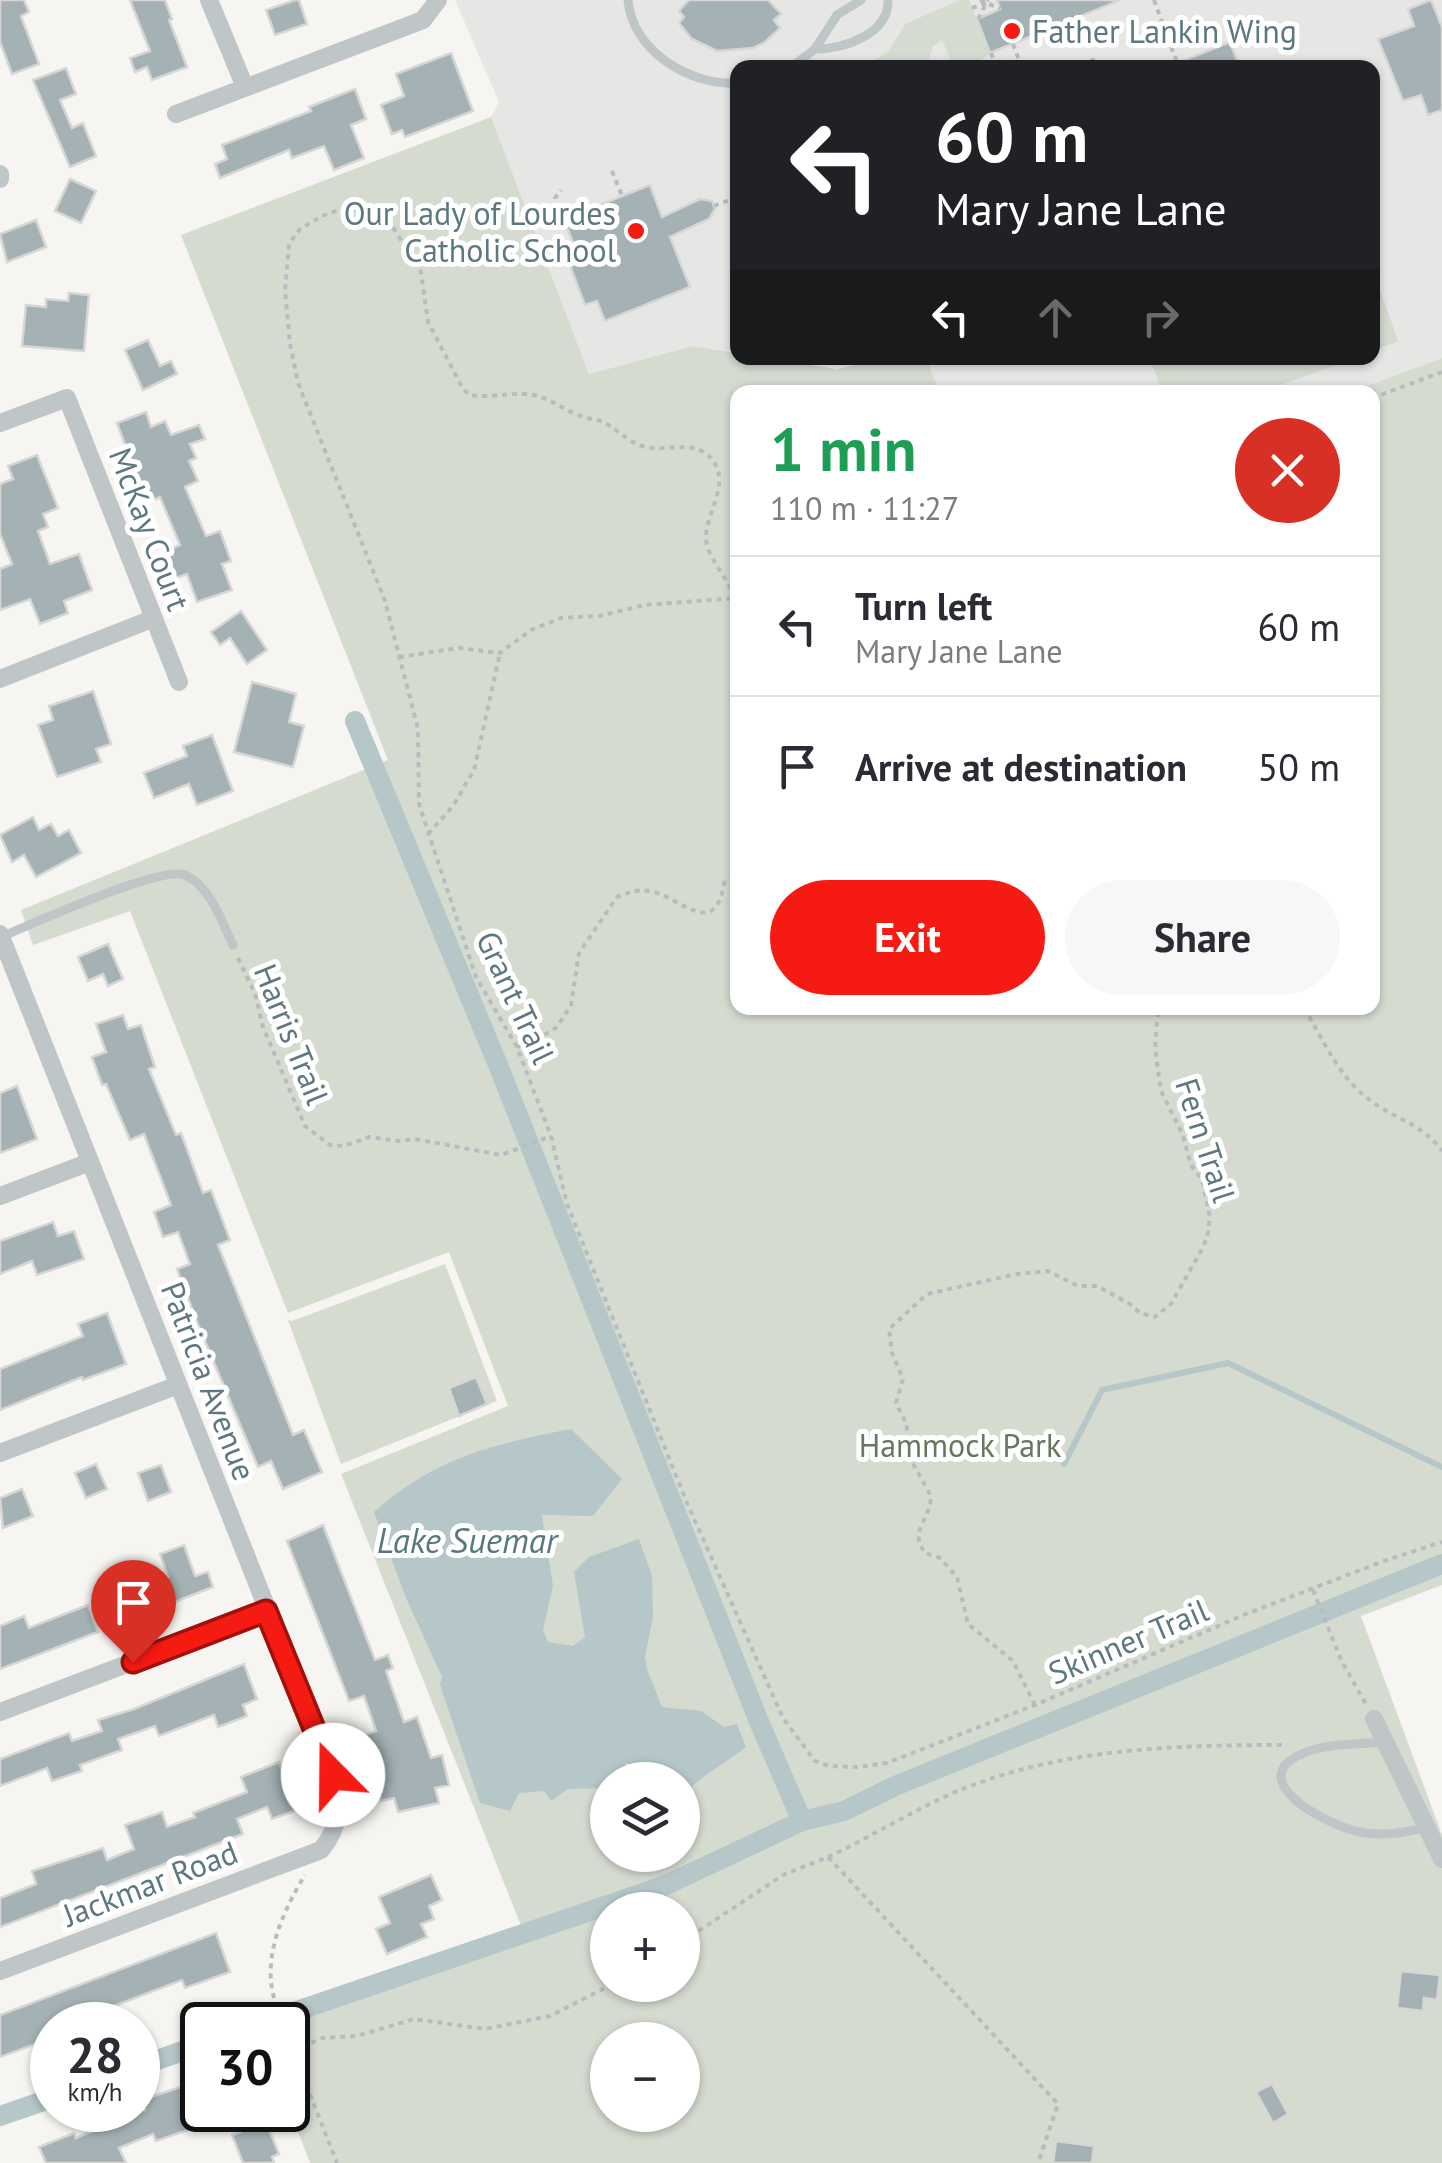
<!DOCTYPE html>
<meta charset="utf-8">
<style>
body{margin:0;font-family:"PT Sans",sans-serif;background:#f7f7f7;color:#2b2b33;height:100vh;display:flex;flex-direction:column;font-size:38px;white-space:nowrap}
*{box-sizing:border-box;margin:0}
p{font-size:32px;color:#7c7c81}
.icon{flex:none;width:55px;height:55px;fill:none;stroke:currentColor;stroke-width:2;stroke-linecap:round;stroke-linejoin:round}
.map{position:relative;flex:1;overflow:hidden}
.side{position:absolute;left:730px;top:385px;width:650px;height:630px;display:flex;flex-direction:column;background:#fff;border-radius:20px;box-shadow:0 2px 8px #0004}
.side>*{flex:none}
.hud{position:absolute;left:730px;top:60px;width:650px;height:305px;border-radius:20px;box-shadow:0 2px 8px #0004;background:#202124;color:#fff;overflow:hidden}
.tools{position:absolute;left:590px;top:1762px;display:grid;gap:20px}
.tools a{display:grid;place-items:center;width:110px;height:110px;border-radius:50%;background:#fff;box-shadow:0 2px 8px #0004;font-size:50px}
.speed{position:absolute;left:30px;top:2002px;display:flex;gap:20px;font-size:50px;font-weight:700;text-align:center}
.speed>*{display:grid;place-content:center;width:130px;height:130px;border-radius:50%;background:#fff;box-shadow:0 2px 8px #0004;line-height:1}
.speed small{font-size:25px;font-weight:400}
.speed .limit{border:5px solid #111;border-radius:15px;background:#fff;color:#111}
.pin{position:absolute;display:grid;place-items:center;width:85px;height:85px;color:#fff;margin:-102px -42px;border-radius:50% 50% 50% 0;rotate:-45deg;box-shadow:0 0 10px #0007}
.pin .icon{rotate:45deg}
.me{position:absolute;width:110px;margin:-55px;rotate:338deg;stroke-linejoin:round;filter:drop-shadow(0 0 8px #0008)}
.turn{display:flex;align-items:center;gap:35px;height:210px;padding:0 40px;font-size:45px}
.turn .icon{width:130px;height:130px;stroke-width:2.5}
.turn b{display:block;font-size:70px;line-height:85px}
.lanes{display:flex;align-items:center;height:95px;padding:0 40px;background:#0003;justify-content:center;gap:50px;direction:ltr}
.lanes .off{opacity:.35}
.round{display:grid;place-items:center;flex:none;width:105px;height:105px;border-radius:52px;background:#f7f7f7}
.overview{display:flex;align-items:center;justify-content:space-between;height:170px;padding:0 40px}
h1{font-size:60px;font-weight:600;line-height:75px;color:#1e9e55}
.primary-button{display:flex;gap:20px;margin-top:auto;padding:20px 40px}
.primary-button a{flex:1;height:115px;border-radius:60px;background:#f51a12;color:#fff;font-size:40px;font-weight:600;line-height:115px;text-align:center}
.primary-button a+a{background:#f7f7f7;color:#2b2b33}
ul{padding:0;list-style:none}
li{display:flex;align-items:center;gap:30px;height:140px;padding:0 40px;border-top:2px solid #e1e1e2}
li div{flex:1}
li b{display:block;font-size:38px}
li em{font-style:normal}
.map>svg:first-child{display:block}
.built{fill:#e6e6e5}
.green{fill:#d6dbd0;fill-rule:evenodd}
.water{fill:#b5c7c9}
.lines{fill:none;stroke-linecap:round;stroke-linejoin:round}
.stream{stroke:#b5c7c9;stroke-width:6}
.canal{stroke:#b5c7c9;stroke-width:20}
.building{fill:#a5b2b5;stroke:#d7d6d4;stroke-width:2.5}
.path{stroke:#b7bcbe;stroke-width:4;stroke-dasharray:5 5;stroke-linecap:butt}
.service{stroke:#bfc6c8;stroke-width:9}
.minor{stroke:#bfc6c8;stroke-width:18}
.route-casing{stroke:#9f110c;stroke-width:25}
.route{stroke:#f51a12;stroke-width:18}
.poi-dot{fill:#f51a12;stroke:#fff;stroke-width:4}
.labels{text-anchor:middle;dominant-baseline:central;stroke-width:10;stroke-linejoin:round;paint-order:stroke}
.poi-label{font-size:32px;fill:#5d787f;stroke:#fff;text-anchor:start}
.street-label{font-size:32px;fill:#5d787f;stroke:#fff}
.park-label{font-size:32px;fill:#67775d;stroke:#fff}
.water-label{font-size:35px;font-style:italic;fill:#58797c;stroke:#fff}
</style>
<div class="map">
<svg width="1442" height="2163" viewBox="0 0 1442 2163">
<rect width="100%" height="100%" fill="#f6f5f1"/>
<!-- built -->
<path class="built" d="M455,0H1442V358L1351,392H940L926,358H1372V68H738L737,353L693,346L589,374L491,117L499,102Z"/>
<!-- green -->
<g class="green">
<path d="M960,0H969L990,53L972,67H954L942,40L933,46L929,58L933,67H862L888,52L905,24Z"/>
<path d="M491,117L589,374L693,346L737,353L738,358H766L836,369L891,358H926L940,392H738V1008H1372V392H1351L1442,358V1585L1361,1616L1442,1835V2163H310L288,2106V2025L255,2023L522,1928L341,1474L508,1406L449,1252L288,1313L130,911L33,945L21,910L388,760L181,235ZM608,1780H682V1855H608ZM608,1910H682V1985H608ZM608,2040H682V2115H608Z"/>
<path d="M1372,266L1398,341L1373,351H1372Z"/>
<path d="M1149,358H1355L1262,392H1163Z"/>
<path d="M445,1264L497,1401L341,1464L288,1320L292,1321Z"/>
</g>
<!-- water -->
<path class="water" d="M571,1429L622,1479L593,1516L542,1515L553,1586L543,1630L548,1642L573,1646L585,1637L574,1572L589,1557L639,1539L652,1576L653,1617L645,1657L647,1669L662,1707L701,1711L724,1727L737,1724L746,1747C724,1764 702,1775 683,1795L682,1780H666L660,1774L626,1763L618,1780H608L607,1788L568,1789L551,1801L544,1791L519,1793L510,1811L480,1803L440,1685L442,1677L406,1598L374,1512C434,1458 493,1444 571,1429Z"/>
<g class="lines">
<!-- stream -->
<path class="stream" d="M1064,1464L1102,1390L1228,1363L1442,1467"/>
<!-- canal -->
<g class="canal">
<path d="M355,721L496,1060L760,1724L802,1821"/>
<path d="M256,2025L666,1885L802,1821L844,1811L895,1786L1442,1564"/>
<path d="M138,2067L202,2044"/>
<path d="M0,2116L52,2098"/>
</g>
</g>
<!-- building -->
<g class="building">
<path d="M0,0H24L29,12L21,16L39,64L12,74L0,42Z"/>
<path d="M130,0H165L172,19L169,20L187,67L152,80L147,67L135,72L130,58L150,51Z"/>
<path d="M295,0H299L307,24L275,35L266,10Z"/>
<path d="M689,0H768L781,14L774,20L780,28L764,43L753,48L717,51L692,39L679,23L684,17L679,11Z"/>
<path d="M997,0H1118V1L990,53L977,19L1000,9Z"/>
<path d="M1431,0L1442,27V110L1428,115L1421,95L1403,101L1378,39L1414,26L1408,9Z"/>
<path d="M1230,42L1240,68H1167V67Z"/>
<path d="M451,53L473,111L405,137L402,130L392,134L381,105L404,96L396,74Z"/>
<path d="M66,68L76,94L60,100L72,128L83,123L96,156L70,167L33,80Z"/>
<path d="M355,89L366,119L351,125L364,158L334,170L324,146L292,158L289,150L220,178L215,164L227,159L222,145L311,111L309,107Z"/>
<path d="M70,179L96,191L81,223L55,211Z"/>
<path d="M650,185L662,217L700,199L712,201L715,209L709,219L670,237L690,287L605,321L597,301L585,305L569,263L579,259L564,219Z"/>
<path d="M36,220L46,247L7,262L0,234Z"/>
<path d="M69,293L89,295L84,351L22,346L26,305L46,307V299L68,301Z"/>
<path d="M148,340L160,366L171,361L177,374L143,390L125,350Z"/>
<path d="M146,412L151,427L165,421L171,435L199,425L205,439L190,444L196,458L189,461L198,481L185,487L206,536L220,531L231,561L222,564L232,590L197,602L187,574L176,578L166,551L180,545L160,497L147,503L117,423Z"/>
<path d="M37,455L58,508L43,514L48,527L38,531L50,564L79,554L92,590L64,601L68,613L40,624L30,599L0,610V569L12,564L0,534V484L13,479L8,466Z"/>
<path d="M241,611L267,650L247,664L230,638L220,645L211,632Z"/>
<path d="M252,682L296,694L289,722L304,726L293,767L234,752Z"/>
<path d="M93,691L111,744L96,749L101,762L57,777L38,725L53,720L49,706Z"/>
<path d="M212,735L233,791L197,805L189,784L154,798L144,773L187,756L183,746Z"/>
<path d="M33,817L39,830L51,824L58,836L69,830L81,853L36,877L24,855L12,862L0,835Z"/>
<path d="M108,944L123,979L108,986L103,974L88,981L78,957Z"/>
<path d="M123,1015L128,1029L141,1025L155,1067L149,1069L176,1135L181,1133L203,1193L211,1190L230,1240L218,1245L293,1435L304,1430L322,1472L283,1489L271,1461L258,1467L197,1322L177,1269L190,1264L178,1232L163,1237L154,1212L171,1205L144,1134L130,1140L106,1084L102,1085L92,1057L106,1052L96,1024Z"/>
<path d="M17,1086L37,1139L0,1153V1093Z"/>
<path d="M53,1222L58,1236L74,1231L84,1259L37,1275L32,1261L0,1274V1241Z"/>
<path d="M107,1313L126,1364L83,1380L82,1377L0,1410V1369L83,1336L78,1324Z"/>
<path d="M476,1377L487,1404L459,1416L449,1388Z"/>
<path d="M96,1464L107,1489L86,1498L75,1473Z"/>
<path d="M161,1465L171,1492L148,1501L138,1473Z"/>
<path d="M22,1489L33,1516L3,1528L0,1498Z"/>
<path d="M323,1525L375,1660L388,1655L393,1668L386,1671L404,1722L417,1717L431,1758L442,1755L449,1785L435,1788L439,1803L398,1812L394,1798L381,1801L363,1736L376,1731L364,1696L349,1701L287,1541Z"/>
<path d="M184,1545L195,1576L208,1572L213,1587L141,1615L132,1589L168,1577L160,1554Z"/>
<path d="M88,1605L98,1632L0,1669V1626L24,1616L29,1628Z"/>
<path d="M244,1664L257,1699L243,1705L247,1716L218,1727L214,1715L159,1736L155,1726L118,1739L122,1750L80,1765L82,1771L52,1781L47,1768L0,1786V1759L69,1733L72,1741L102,1731L98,1720L134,1709Z"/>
<path d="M279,1762L297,1810L272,1819L267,1807L237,1819L243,1834L0,1927V1898L36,1884L32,1871L103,1848L107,1860L134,1849L125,1825L162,1812L167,1827L195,1817L193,1813L247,1792L241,1777Z"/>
<path d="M431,1875L442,1900L429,1906L434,1919L421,1924L427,1937L387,1954L376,1929L390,1923L379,1897Z"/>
<path d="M216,1933L230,1972L185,1988L182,1980L98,2012L103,2025H52V2038L0,2057V2015Z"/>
<path d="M1401,1971L1440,1975L1437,2000L1424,1998L1423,2011L1397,2008Z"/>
<path d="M189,2084L203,2125L156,2141L153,2134L119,2148L126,2163H46L39,2147L74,2133L76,2138L109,2124L103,2110H145L142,2100Z"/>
<path d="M1272,2084L1288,2114L1273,2123L1256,2092Z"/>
<path d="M266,2122L279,2154L272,2157L274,2163H243L232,2135Z"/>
<path d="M1056,2141L1094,2146L1092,2163H1053Z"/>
</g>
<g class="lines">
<!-- path -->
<g class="path">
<path d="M980,0L1000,9"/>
<path d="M1154,0L1179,68"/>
<path d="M972,8L986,3"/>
<path d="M978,19L988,0"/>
<path d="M1013,44L1022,68"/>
<path d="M991,53L997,68"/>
<path d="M1081,65L1098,58"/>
<path d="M612,171L622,196"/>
<path d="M714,206L738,197"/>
<path d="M555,209V198L561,190"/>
<path d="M1372,398L1442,372"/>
<path d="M734,598C729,577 705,557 706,536C707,512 729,485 714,462C696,436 667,454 642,446C627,441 617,429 603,422C596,419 588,419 581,416C566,411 553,401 539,396C515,390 492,399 470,395L463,389L428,322L421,272L389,221L375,209H341L322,216L300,229L289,244L285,291L290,344L298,383L385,601L418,729L419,804L476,977L517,1047L551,1136L567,1204L687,1503L783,1718L815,1761L829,1766L857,1767L887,1763L1035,1705L1246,1614L1384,1561L1442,1542"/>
<path d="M399,657L459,648L500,653L531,630L561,618L599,616L645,605L738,598"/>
<path d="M428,834L453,806L474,770L500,653"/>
<path d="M238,958L255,994L263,1027L305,1126L330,1145L344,1146L369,1137L399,1141L415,1139L501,1155L551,1136"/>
<path d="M1304,1008C1323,1039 1337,1074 1366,1097C1392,1119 1421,1122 1442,1151"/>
<path d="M517,1047L536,1040L557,1027L571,1005L579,953L617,897C628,893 637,889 649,891C679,895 715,942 724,883L738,874"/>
<path d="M1313,1590L1342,1662L1367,1706"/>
<path d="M1035,1705L1013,1661L968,1624L957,1577L940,1558L925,1553L920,1545L918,1534L930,1506L931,1496L906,1451L907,1425L896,1403L903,1379L892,1353L889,1329L927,1294L1017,1274L1048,1271L1078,1286H1097L1130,1304L1140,1313L1155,1317L1171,1304L1201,1251L1207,1238L1210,1217L1202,1180L1191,1165L1182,1133L1161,1091L1155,1048L1158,1008"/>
<path d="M828,1857C873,1836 915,1809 960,1790C1063,1748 1176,1745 1287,1745"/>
<path d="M682,1942L783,1875L828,1857L1058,2104L1038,2163"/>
<path d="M287,2025C284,2018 279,2011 276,2004C260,1960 283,1911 305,1875"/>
<path d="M288,2028L293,2051L337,2163"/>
<path d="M293,2051L322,2038L357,2036L414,2019L485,2029L550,2016L611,1985"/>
</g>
<!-- service -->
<g class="service">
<path d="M628,0C632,51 690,86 738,83"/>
<path d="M815,49C844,49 889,34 888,0"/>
<path d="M790,68L815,49L837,15L861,0"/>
<path d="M1,937C32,924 161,865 185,875C210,886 222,922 233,945"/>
<path d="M1386,1742C1364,1744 1337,1743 1316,1749C1232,1773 1321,1824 1360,1832C1383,1837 1406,1832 1429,1827"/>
</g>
<!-- minor -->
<g class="minor">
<path d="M209,0L245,87"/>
<path d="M176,114L423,20L438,0"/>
<path d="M0,174V179"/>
<path d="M0,423L67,398L179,682"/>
<path d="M0,679L152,619"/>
<path d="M0,934L333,1775C340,1805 341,1826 321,1850L0,1971"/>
<path d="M0,1196L90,1162"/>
<path d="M0,1453L178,1385"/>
<path d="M0,1712L267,1611"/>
<path d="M1374,1719L1442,1859"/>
</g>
</g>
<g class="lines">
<!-- route casing -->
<g class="route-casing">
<path id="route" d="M133,1662L266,1611L333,1775"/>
</g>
<!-- route -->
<use href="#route" class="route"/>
</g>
<!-- markers -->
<g class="poi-dot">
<circle cx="1012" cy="31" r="10"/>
<circle cx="636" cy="231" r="10"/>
</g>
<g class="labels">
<!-- poi labels -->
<g class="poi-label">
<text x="1032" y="31">Father Lankin Wing</text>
<text x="616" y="213" text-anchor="end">Our Lady of Lourdes<tspan x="616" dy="37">Catholic School</tspan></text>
</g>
<!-- street labels -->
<g class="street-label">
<text transform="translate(150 529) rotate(69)">McKay Court</text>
<text transform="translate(516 997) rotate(65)">Grant Trail</text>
<text transform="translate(292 1034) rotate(68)">Harris Trail</text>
<text transform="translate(1206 1140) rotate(72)">Fern Trail</text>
<text transform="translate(209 1381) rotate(69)">Patricia Avenue</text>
<text transform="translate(1128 1641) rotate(-23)">Skinner Trail</text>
<text transform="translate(150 1883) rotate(-21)">Jackmar Road</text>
</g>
<!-- park labels -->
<g class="park-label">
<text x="960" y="1445">Hammock Park</text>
</g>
<!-- water labels -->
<g class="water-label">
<text x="467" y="1540">Lake Suemar</text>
</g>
</g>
</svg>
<div class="tools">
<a><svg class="icon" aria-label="layers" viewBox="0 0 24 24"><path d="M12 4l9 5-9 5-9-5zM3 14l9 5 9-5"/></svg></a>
<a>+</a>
<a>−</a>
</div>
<div class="speed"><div>28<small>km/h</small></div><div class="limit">30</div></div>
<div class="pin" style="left:133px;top:1662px;background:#d93025"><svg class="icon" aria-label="arrive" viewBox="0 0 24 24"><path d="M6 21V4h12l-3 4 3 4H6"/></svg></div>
<svg class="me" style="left:333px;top:1775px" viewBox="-20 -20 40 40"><circle r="19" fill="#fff"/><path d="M0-13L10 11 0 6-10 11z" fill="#f51a12"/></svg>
<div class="hud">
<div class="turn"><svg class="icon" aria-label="left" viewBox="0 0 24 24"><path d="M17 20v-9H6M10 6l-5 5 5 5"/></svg><div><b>60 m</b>Mary Jane Lane</div></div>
<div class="lanes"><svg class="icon" aria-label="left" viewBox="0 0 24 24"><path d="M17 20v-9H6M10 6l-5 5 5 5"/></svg><svg class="icon off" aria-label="ahead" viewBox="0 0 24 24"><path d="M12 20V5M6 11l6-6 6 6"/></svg><svg class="icon off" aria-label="right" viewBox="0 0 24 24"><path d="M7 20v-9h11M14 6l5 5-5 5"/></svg></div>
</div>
<section class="side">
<div class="overview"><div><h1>1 min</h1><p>110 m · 11:27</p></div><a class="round" style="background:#d93025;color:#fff"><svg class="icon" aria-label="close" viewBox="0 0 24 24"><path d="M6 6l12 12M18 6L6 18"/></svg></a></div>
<ul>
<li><svg class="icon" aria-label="left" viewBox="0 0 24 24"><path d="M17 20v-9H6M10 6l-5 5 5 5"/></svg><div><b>Turn left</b><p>Mary Jane Lane</p></div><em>60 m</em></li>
<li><svg class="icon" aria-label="arrive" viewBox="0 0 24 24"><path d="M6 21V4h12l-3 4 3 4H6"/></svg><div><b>Arrive at destination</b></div><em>50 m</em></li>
</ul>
<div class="primary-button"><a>Exit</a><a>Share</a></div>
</section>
</div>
